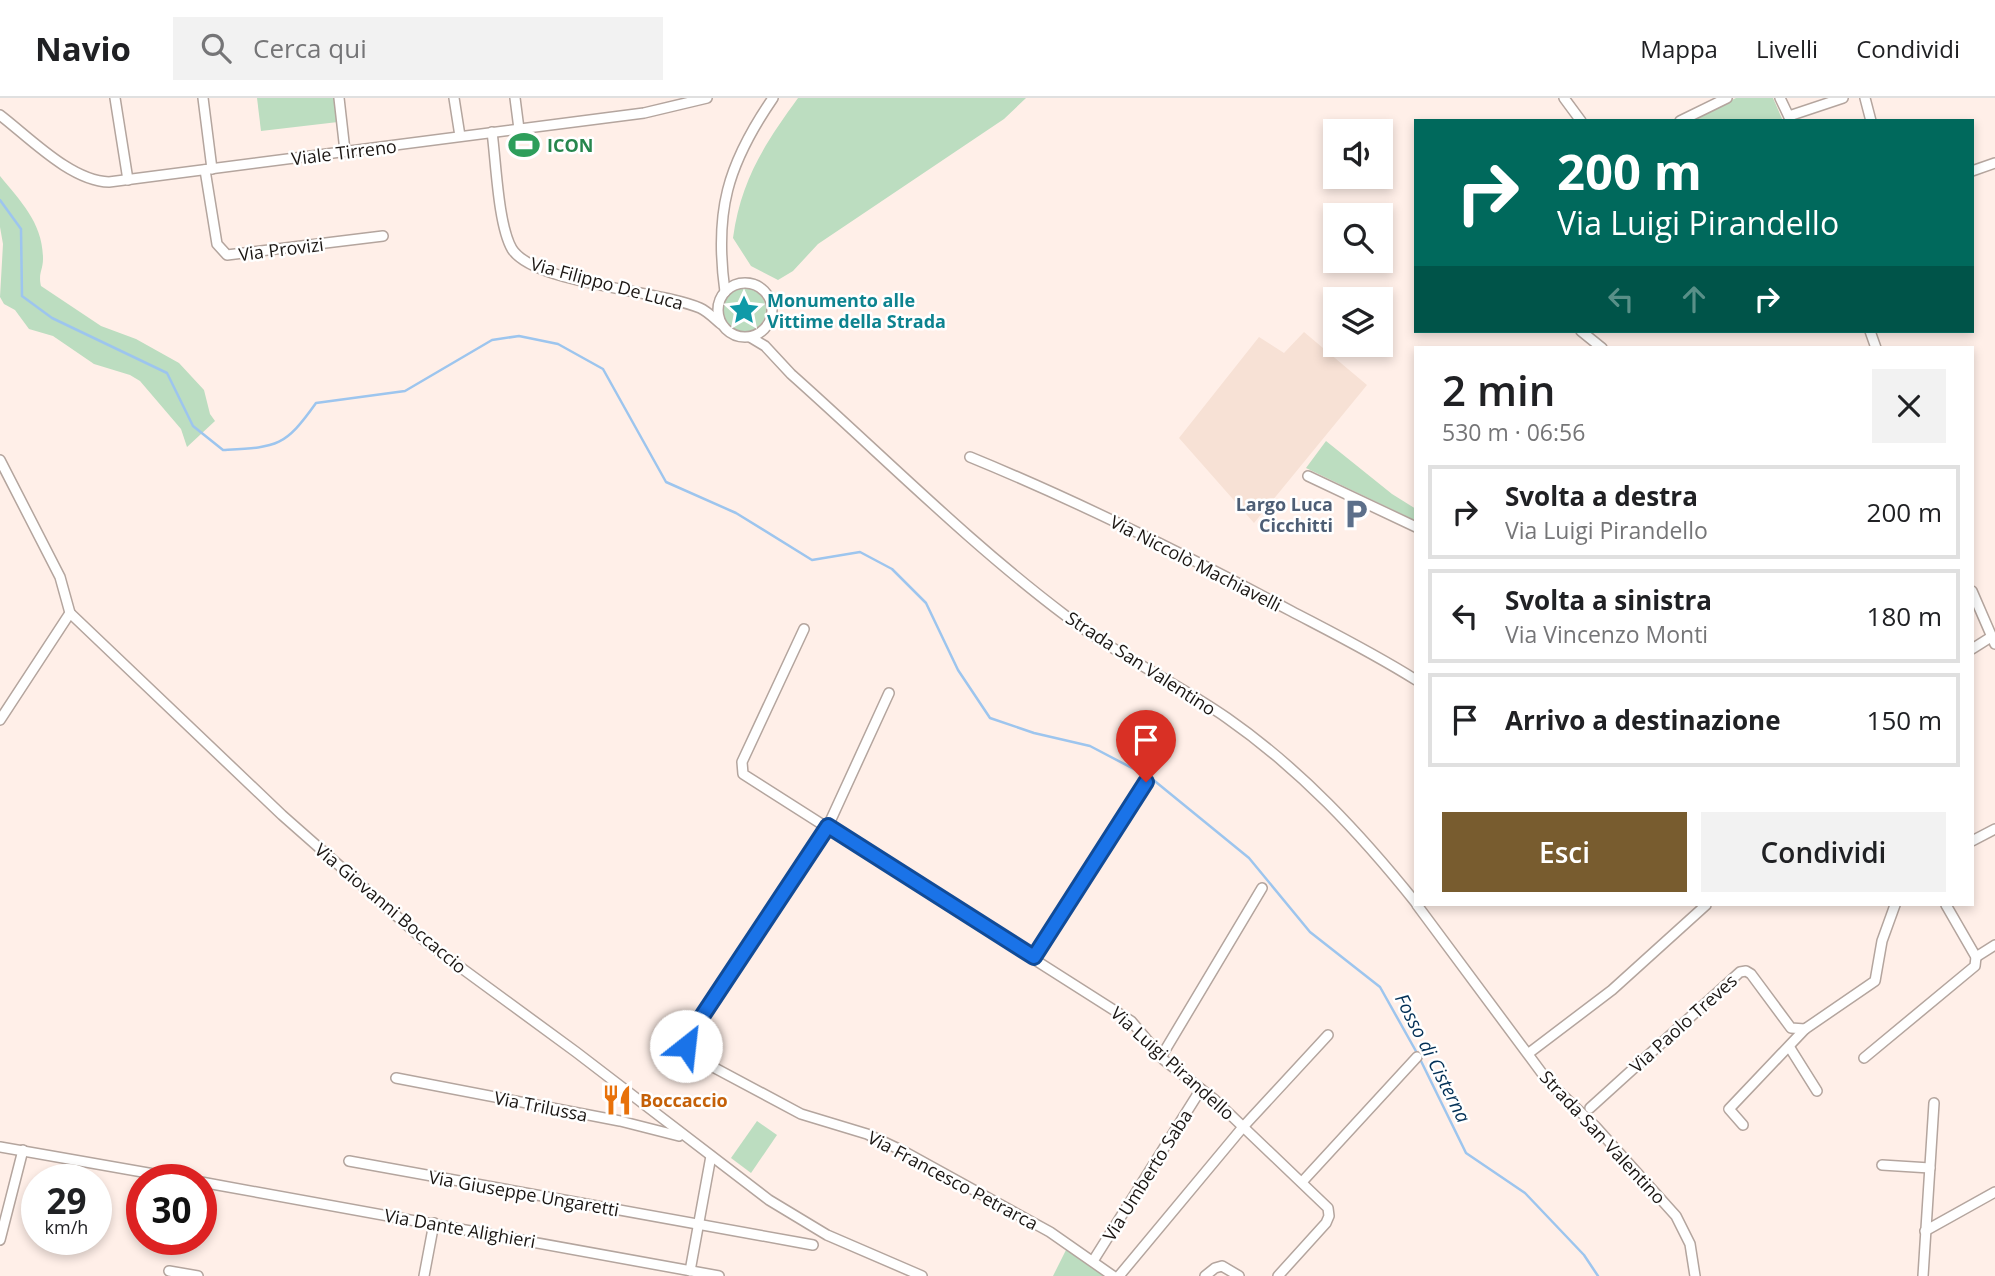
<!DOCTYPE html>
<html lang="it">
<meta charset="utf-8">
<style>
body{margin:0;font-family:"Open Sans",sans-serif;background:#f2f2f2;color:#202124;height:100vh;display:flex;flex-direction:column;font-size:26px;white-space:nowrap}
*{box-sizing:border-box;margin:0}
p{font-size:23px;color:#757577}
.icon{flex:none;width:38px;height:38px;fill:none;stroke:currentColor;stroke-width:2;stroke-linecap:round;stroke-linejoin:round}
.map{position:relative;flex:1;overflow:hidden}
.panel{position:absolute;left:1414px;top:248px;width:560px;height:560px;display:flex;flex-direction:column;background:#fff;border-radius:0px;box-shadow:0 4px 10px #0003}
.panel>*{flex:none}
.top-card{position:absolute;left:1414px;top:21px;width:560px;height:214px;border-radius:0px;box-shadow:0 4px 10px #0003;background:#00695c;color:#fff;overflow:hidden}
.tools{position:absolute;left:1323px;top:21px;display:grid;gap:14px}
.tools a{display:grid;place-items:center;width:70px;height:70px;border-radius:0px;background:#fff;box-shadow:0 4px 10px #0003;font-size:35px}
.speed{position:absolute;left:21px;top:1066px;display:flex;gap:14px;font-size:35px;font-weight:700;text-align:center}
.speed>*{display:grid;place-content:center;width:91px;height:91px;border-radius:50%;background:#fff;box-shadow:0 4px 10px #0003;line-height:1}
.speed small{font-size:18px;font-weight:400}
.speed .limit{border:10px solid #d22;background:#fff;color:#111}
.pin{position:absolute;display:grid;place-items:center;width:60px;height:60px;color:#fff;margin:-72px -30px;border-radius:50% 50% 50% 0;rotate:-45deg;box-shadow:0 0 7px #0007}
.pin .icon{rotate:45deg}
.me{position:absolute;width:77px;margin:-38px;rotate:29deg;stroke-linejoin:round;filter:drop-shadow(0 0 5px #0008)}
.turn{display:flex;align-items:center;gap:24px;height:147px;padding:0 28px;font-size:32px}
.turn .icon{width:91px;height:91px;stroke-width:2.5}
.turn b{display:block;font-size:49px;line-height:60px}
.lanes{display:flex;align-items:center;height:66px;padding:0 28px;background:#0003;justify-content:center;gap:35px;direction:ltr}
.lanes .off{opacity:.35}
.round{display:grid;place-items:center;flex:none;width:74px;height:74px;border-radius:0px;background:#f2f2f2}
.headline{display:flex;align-items:center;justify-content:space-between;height:119px;padding:0 28px}
h1{font-size:42px;font-weight:600;line-height:52px}
.primary-button{display:flex;gap:14px;margin-top:auto;padding:14px 28px}
.primary-button a{flex:1;height:80px;border-radius:0px;background:#785c2f;color:#fff;font-size:28px;font-weight:600;line-height:80px;text-align:center}
.primary-button a+a{background:#f2f2f2;color:#202124}
ul{padding:0;list-style:none}
li{display:flex;align-items:center;gap:21px;height:94px;margin:0 14px 10px;padding:0 14px;border:4px solid #e0e0e0;border-radius:0px}
li div{flex:1}
li b{display:block;font-size:26px}
li em{font-style:normal}
header{display:flex;align-items:center;gap:42px;box-sizing:border-box;height:98px;padding:0 35px;background:#fff;border-bottom:2px solid #e0e0e0}
header strong{font-size:33px}
nav{display:flex;gap:38px;margin-inline-start:auto;font-size:24px}
.search{width:490px;height:63px;background:#f2f2f2;display:flex;align-items:center;gap:18px;box-sizing:border-box;padding:0 24px;border-radius:0px;color:#757577;font-size:26px}
.map>svg:first-child{display:block}
.built{fill:#f7e1d5}
.green{fill:#bcddc0}
.lines{fill:none;stroke-linecap:round;stroke-linejoin:round}
.stream{stroke:#9dc5ee;stroke-width:2.5}
.minor-casing{stroke:#b4a59e;stroke-width:12}
.minor{stroke:#fff;stroke-width:9}
.route-casing{stroke:#114b97;stroke-width:18}
.route{stroke:#1a73e8;stroke-width:12}
.labels{text-anchor:middle;dominant-baseline:central;stroke-width:5;stroke-linejoin:round;paint-order:stroke}
.leisure-label{font-size:18px;font-weight:bold;fill:#27864d;stroke:#fff;text-anchor:start}
.street-label{font-size:18px;fill:#1b1613;stroke:#fff}
.culture-label{font-size:18px;font-weight:bold;fill:#0d838f;stroke:#fff;text-anchor:start}
.service-label{font-size:18px;font-weight:bold;fill:#4e5e75;stroke:#fff;text-anchor:end}
.food-label{font-size:18px;font-weight:bold;fill:#c56008;stroke:#fff;text-anchor:start}
.water-label{font-size:19px;font-style:italic;fill:#043157;stroke:#fff}
</style>
<header>
<strong>Navio</strong>
<div class="search"><svg class="icon" aria-label="search" viewBox="0 0 24 24"><circle cx="10" cy="10" r="6"/><path d="M15 15l6 6"/></svg>Cerca qui</div>
<nav><a>Mappa</a><a>Livelli</a><a>Condividi</a></nav>
</header>
<div class="map">
<svg width="1995" height="1178" viewBox="0 0 1995 1178">
<rect width="100%" height="100%" fill="#ffefe8"/>
<!-- built -->
<path class="built" d="M1304,234L1367,287L1254,425L1179,340L1259,239L1284,255Z"/>
<!-- green -->
<g class="green">
<path d="M257,0H335L338,24L261,33Z"/>
<path d="M798,0H1026L1004,21L818,146L793,173L778,182L751,168L733,140C741,82 764,47 798,0Z"/>
<path d="M1736,0H1773L1783,23H1689Z"/>
<path d="M0,78C21,104 43,125 43,161C43,172 38,175 41,188L101,228L136,241L179,265L204,292L210,316L215,323L187,349L181,331L140,283L130,277L94,266L53,238L29,231L15,212L4,206L0,199L3,146L0,129Z"/>
<circle cx="744" cy="212" r="22"/>
<path d="M1326,343L1392,396L1416,411V423L1306,370Z"/>
<path d="M757,1023L777,1037L751,1075L731,1060Z"/>
<path d="M1067,1150L1104,1178H1053Z"/>
</g>
<g class="lines">
<!-- stream -->
<g class="stream">
<path d="M0,102L21,131L22,198L52,220L167,275L193,328L223,352C277,349 284,350 316,305L405,293L492,242L519,238L558,246L603,271L666,384L736,415L812,462L860,454L892,471L926,505L958,572L990,620L1034,635L1090,648L1151,680L1249,760L1310,834L1380,889L1417,955"/>
<path d="M1420,961L1466,1055L1525,1095L1584,1157L1598,1178"/>
</g>
<!-- minor casing -->
<g class="minor-casing">
<g id="minor">
<path d="M115,0L128,82"/>
<path d="M203,0L212,71"/>
<path d="M339,0L345,53"/>
<path d="M454,0L460,38"/>
<path d="M515,0L519,31"/>
<path d="M1564,0L1581,23"/>
<path d="M1780,0L1790,21"/>
<path d="M1865,0L1871,23"/>
<path d="M0,17C30,40 71,83 109,84L644,15L707,0"/>
<path d="M1789,18L1843,0"/>
<path d="M1680,23L1727,0"/>
<path d="M492,34C496,63 498,127 512,151C534,186 659,192 700,210C707,213 715,221 721,226"/>
<path d="M205,72L217,146L227,157L383,138"/>
<path d="M1972,73L1995,65"/>
<circle cx="745" cy="212" r="27"/>
<path d="M725,194C714,114 727,67 773,0"/>
<path d="M1581,233L1602,250"/>
<path d="M1870,233L1876,250"/>
<path d="M750,239L765,248L791,276C882,357 969,445 1066,518C1117,557 1175,584 1227,620C1300,671 1360,735 1416,805"/>
<path d="M970,359C1080,404 1186,457 1291,513C1333,535 1375,556 1416,582"/>
<path d="M0,362L60,479L70,515"/>
<path d="M1308,378L1416,429"/>
<path d="M1972,493L1995,546"/>
<path d="M804,531L742,664L743,676L1131,923L1164,962L1215,1002L1328,1110L1329,1118L1326,1125L1278,1178"/>
<path d="M1972,551L1991,539"/>
<path d="M889,595L828,728L689,938L686,951L698,961L801,1016L867,1036L903,1053L1050,1134L1113,1178"/>
<path d="M0,622L70,515L282,717L426,844L576,954L769,1102L827,1137L922,1178"/>
<path d="M1972,743L1995,731"/>
<path d="M1417,807L1547,982L1595,1028L1676,1118L1690,1146L1695,1178"/>
<path d="M1034,859L1146,684"/>
<path d="M1976,859L1995,847"/>
<path d="M1790,950L1817,993"/>
<path d="M1529,955L1612,892L1706,807"/>
<path d="M1161,959L1262,790"/>
<path d="M1864,960L1975,868L1976,859L1946,807"/>
<path d="M396,980L620,1023L679,1038"/>
<path d="M1590,1010L1740,874L1746,873L1751,876L1791,930L1805,931L1875,883L1882,843L1895,807"/>
<path d="M1743,1027L1729,1011L1805,931"/>
<path d="M0,1049L188,1082"/>
<path d="M349,1063L813,1147"/>
<path d="M1882,1067L1930,1070"/>
<path d="M201,1084L719,1178"/>
<path d="M1302,1084L1417,959"/>
<path d="M1925,1133L1995,1094"/>
<path d="M0,1142L23,1052"/>
<path d="M1093,1163L1201,991"/>
<path d="M169,1173L198,1178"/>
<path d="M690,1173L711,1058"/>
<path d="M424,1178L434,1125"/>
<path d="M1119,1178L1243,1029L1328,937"/>
<path d="M1205,1178L1215,1170L1222,1168L1239,1178"/>
<path d="M1923,1178L1934,1005"/>
</g>
</g>
<!-- minor -->
<use href="#minor" class="minor"/>
</g>
<g class="lines">
<!-- route casing -->
<g class="route-casing">
<path id="route" d="M686,948L689,938L828,728L1034,859L1146,684"/>
</g>
<!-- route -->
<use href="#route" class="route"/>
</g>
<!-- icons -->
<defs>
<g id="stadium-bare" transform="scale(2.415)"><path d="M0-5a6.5 5 0 1 0 0 10a6.5 5 0 1 0 0-10ZM-3.5-1.8h7v3.6h-7Z" fill="#2e9e5b" stroke="#fff" stroke-width="2.5" paint-order="stroke"/></g>
<g id="sight-bare" transform="scale(2.415)"><path d="M0-6L1.8-2.2L6-1.7L2.9 1.2L3.7 5.4L0 3.3L-3.7 5.4L-2.9 1.2L-6-1.7L-1.8-2.2Z" fill="#0f9aa8" stroke="#fff" stroke-width="2.5" paint-order="stroke"/></g>
<g id="parking-bare" transform="scale(2.415)"><path d="M-3.5-5.5H1a3.5 3.5 0 0 1 0 7H-1V5.5H-3.5ZM-1-3.4V-.6H.8a1.4 1.4 0 0 0 0-2.8Z" fill="#5c6f8a" stroke="#fff" stroke-width="2.5" paint-order="stroke"/></g>
<g id="restaurant-bare" transform="scale(2.415)"><path d="M-5-6h1v4h1v-4h1v4h1v-4h1v5L-1.5 .5V6h-2V.5L-5-1ZM5-6V6H3V1.5H1.5Q1.5-4 5-6Z" fill="#e8710a" stroke="#fff" stroke-width="2.5" paint-order="stroke"/></g>
</defs>
<g fill-rule="evenodd">
<use href="#stadium-bare" x="524" y="47"/>
<use href="#sight-bare" x="744" y="212"/>
<use href="#parking-bare" x="1356" y="416"/>
<use href="#restaurant-bare" x="617" y="1002"/>
</g>
<g class="labels">
<!-- leisure labels -->
<g class="leisure-label">
<text x="547" y="47">ICON</text>
</g>
<!-- street labels -->
<g class="street-label">
<text transform="translate(344 54) rotate(-7)">Viale Tirreno</text>
<text transform="translate(281 151) rotate(-7)">Via Provizi</text>
<text transform="translate(607 185) rotate(15)">Via Filippo De Luca</text>
<text transform="translate(1196 465) rotate(27)">Via Niccolò Machiavelli</text>
<text transform="translate(1141 565) rotate(33)">Strada San Valentino</text>
<text transform="translate(391 810) rotate(40)">Via Giovanni Boccaccio</text>
<text transform="translate(1683 925) rotate(-42)">Via Paolo Treves</text>
<text transform="translate(1173 965) rotate(42)">Via Luigi Pirandello</text>
<text transform="translate(541 1008) rotate(11)">Via Trilussa</text>
<text transform="translate(1603 1039) rotate(47)">Strada San Valentino</text>
<text transform="translate(1147 1077) rotate(-58)">Via Umberto Saba</text>
<text transform="translate(953 1082) rotate(28)">Via Francesco Petrarca</text>
<text transform="translate(524 1095) rotate(10)">Via Giuseppe Ungaretti</text>
<text transform="translate(460 1130) rotate(10)">Via Dante Alighieri</text>
</g>
<!-- culture labels -->
<g class="culture-label">
<text x="767" y="202">Monumento alle<tspan x="767" dy="21">Vittime della Strada</tspan></text>
</g>
<!-- service labels -->
<g class="service-label">
<text x="1333" y="406">Largo Luca<tspan x="1333" dy="21">Cicchitti</tspan></text>
</g>
<!-- food labels -->
<g class="food-label">
<text x="640" y="1002">Boccaccio</text>
</g>
<!-- water labels -->
<g class="water-label">
<text transform="translate(1433 960) rotate(63)">Fosso di Cisterna</text>
</g>
</g>
</svg>
<div class="tools">
<a><svg class="icon" aria-label="sound" viewBox="0 0 24 24"><path d="M4 9h4l5-4v14l-5-4H4zM17 9q2 3 0 6"/></svg></a>
<a><svg class="icon" aria-label="search" viewBox="0 0 24 24"><circle cx="10" cy="10" r="6"/><path d="M15 15l6 6"/></svg></a>
<a><svg class="icon" aria-label="layers" viewBox="0 0 24 24"><path d="M12 4l9 5-9 5-9-5zM3 14l9 5 9-5"/></svg></a>
</div>
<div class="speed"><div>29<small>km/h</small></div><div class="limit">30</div></div>
<div class="pin" style="left:1146px;top:684px;background:#d93025"><svg class="icon" aria-label="arrive" viewBox="0 0 24 24"><path d="M6 21V4h12l-3 4 3 4H6"/></svg></div>
<svg class="me" style="left:686px;top:948px" viewBox="-20 -20 40 40"><circle r="19" fill="#fff"/><path d="M0-13L10 11 0 6-10 11z" fill="#1a73e8"/></svg>
<div class="top-card">
<div class="turn"><svg class="icon" aria-label="right" viewBox="0 0 24 24"><path d="M7 20v-9h11M14 6l5 5-5 5"/></svg><div><b>200 m</b>Via Luigi Pirandello</div></div>
<div class="lanes"><svg class="icon off" aria-label="left" viewBox="0 0 24 24"><path d="M17 20v-9H6M10 6l-5 5 5 5"/></svg><svg class="icon off" aria-label="ahead" viewBox="0 0 24 24"><path d="M12 20V5M6 11l6-6 6 6"/></svg><svg class="icon" aria-label="right" viewBox="0 0 24 24"><path d="M7 20v-9h11M14 6l5 5-5 5"/></svg></div>
</div>
<section class="panel">
<div class="headline"><div><h1>2 min</h1><p>530 m · 06:56</p></div><a class="round"><svg class="icon" aria-label="close" viewBox="0 0 24 24"><path d="M6 6l12 12M18 6L6 18"/></svg></a></div>
<ul>
<li><svg class="icon" aria-label="right" viewBox="0 0 24 24"><path d="M7 20v-9h11M14 6l5 5-5 5"/></svg><div><b>Svolta a destra</b><p>Via Luigi Pirandello</p></div><em>200 m</em></li>
<li><svg class="icon" aria-label="left" viewBox="0 0 24 24"><path d="M17 20v-9H6M10 6l-5 5 5 5"/></svg><div><b>Svolta a sinistra</b><p>Via Vincenzo Monti</p></div><em>180 m</em></li>
<li><svg class="icon" aria-label="arrive" viewBox="0 0 24 24"><path d="M6 21V4h12l-3 4 3 4H6"/></svg><div><b>Arrivo a destinazione</b></div><em>150 m</em></li>
</ul>
<div class="primary-button"><a>Esci</a><a>Condividi</a></div>
</section>
</div>
